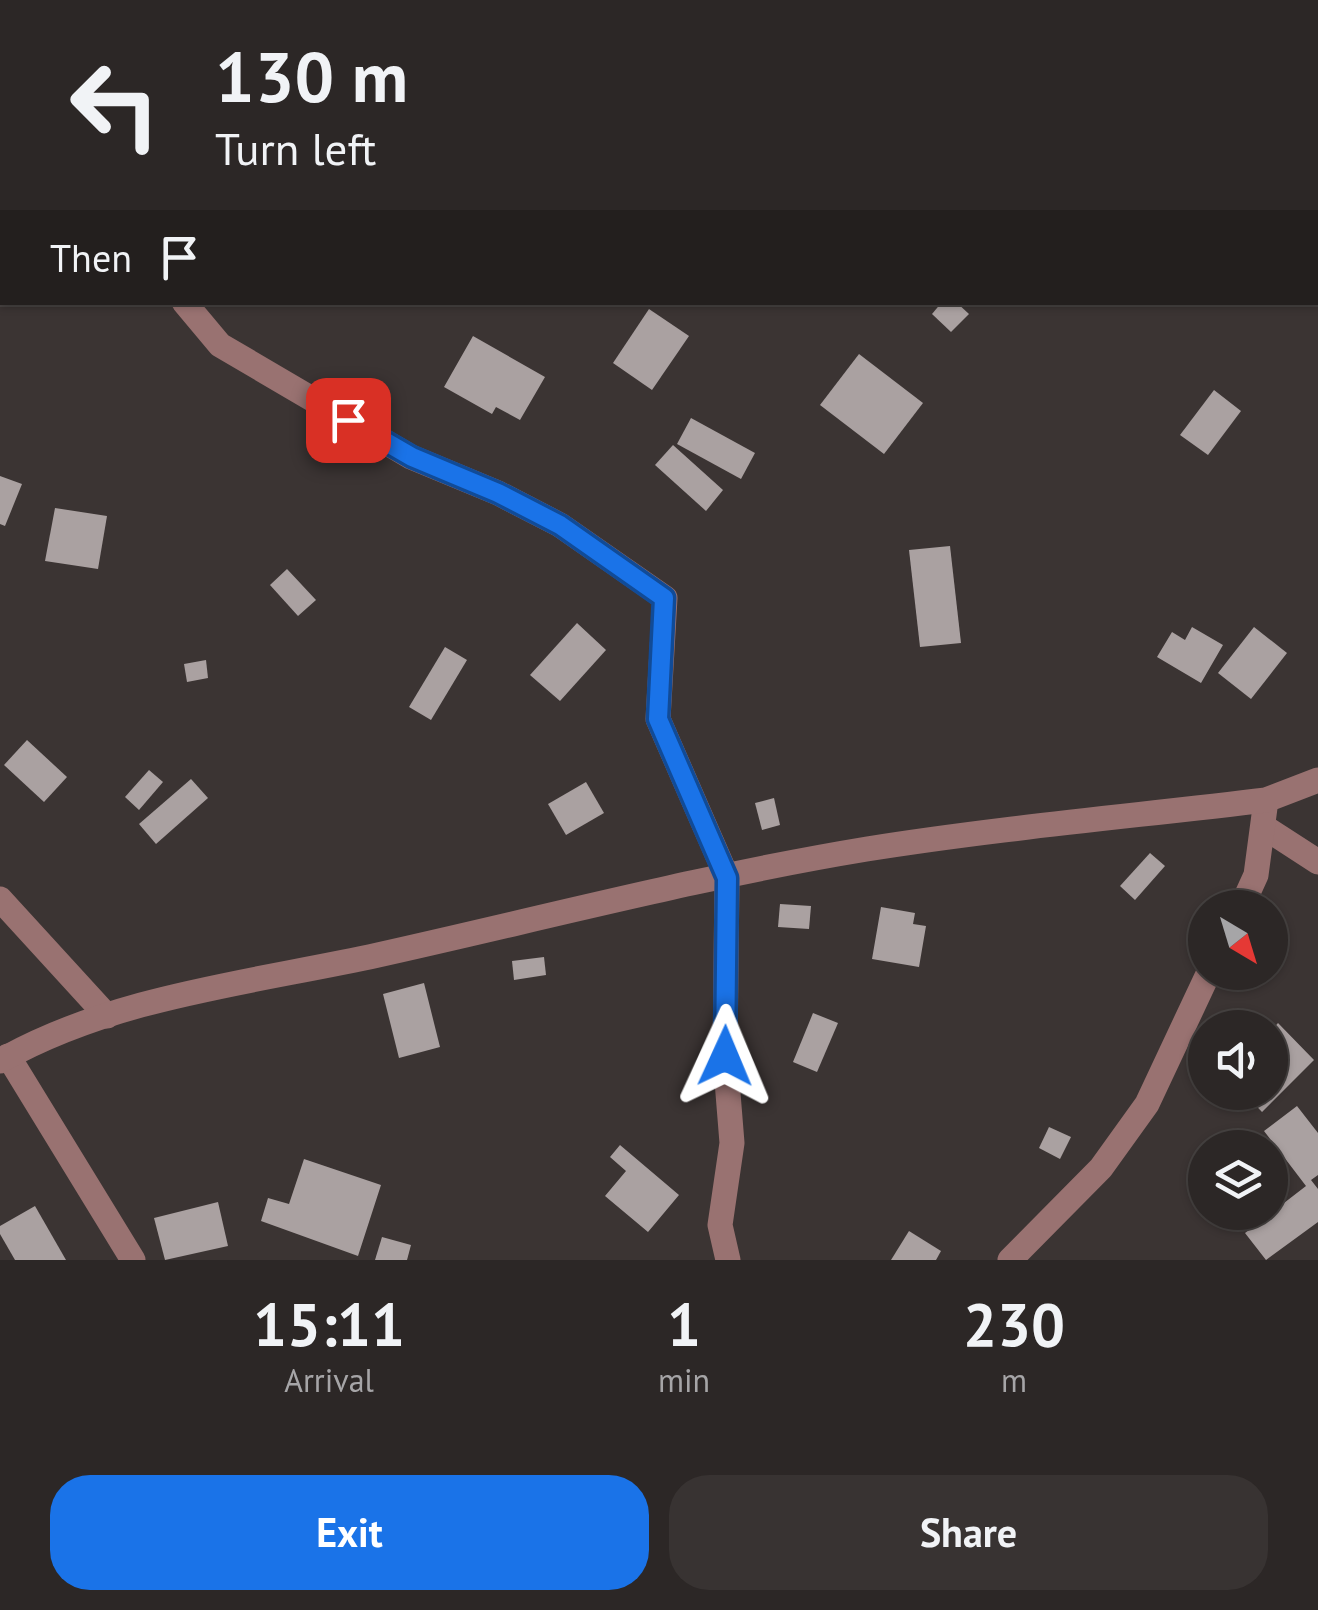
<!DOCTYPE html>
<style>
body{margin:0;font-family:"PT Sans",sans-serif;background:#383332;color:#f1f3f6;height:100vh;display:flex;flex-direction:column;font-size:38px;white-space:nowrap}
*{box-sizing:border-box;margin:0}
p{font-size:32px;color:#a6a5a7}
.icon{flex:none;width:55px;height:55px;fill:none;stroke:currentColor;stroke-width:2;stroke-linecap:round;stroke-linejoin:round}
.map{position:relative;height:1260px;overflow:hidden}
.side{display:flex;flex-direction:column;background:#2c2726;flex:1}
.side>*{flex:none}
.top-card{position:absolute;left:0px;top:0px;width:1320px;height:305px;box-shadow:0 2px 8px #0004,0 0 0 2px #484443;background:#2c2726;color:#f1f3f6;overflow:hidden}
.needle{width:65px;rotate:142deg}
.tools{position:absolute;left:1188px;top:890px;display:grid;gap:20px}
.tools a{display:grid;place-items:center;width:100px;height:100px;border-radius:50%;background:#2c2726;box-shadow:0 2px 8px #0004,0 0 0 2px #484443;font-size:50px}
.pin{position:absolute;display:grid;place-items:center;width:85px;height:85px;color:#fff;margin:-42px;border-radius:20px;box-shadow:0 5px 15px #0006}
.me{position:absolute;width:110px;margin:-55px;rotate:1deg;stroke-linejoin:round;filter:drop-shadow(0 0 8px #0008)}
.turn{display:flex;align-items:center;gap:35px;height:210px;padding:0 50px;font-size:45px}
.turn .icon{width:130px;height:130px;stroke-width:2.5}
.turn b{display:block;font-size:70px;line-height:85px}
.then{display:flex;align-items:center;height:95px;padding:0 50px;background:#0003;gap:20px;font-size:38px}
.eta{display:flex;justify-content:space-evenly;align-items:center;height:170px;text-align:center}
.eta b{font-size:60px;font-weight:800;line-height:70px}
.primary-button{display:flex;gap:20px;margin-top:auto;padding:20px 50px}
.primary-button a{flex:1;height:115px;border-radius:40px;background:#1a73e8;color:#fff;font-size:40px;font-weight:800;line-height:115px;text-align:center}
.primary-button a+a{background:#383332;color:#f1f3f6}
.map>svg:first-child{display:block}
.building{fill:#aaa1a1}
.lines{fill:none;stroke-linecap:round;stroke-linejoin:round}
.minor{stroke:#997271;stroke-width:25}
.route-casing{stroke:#114b97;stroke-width:25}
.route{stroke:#1a73e8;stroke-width:18}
</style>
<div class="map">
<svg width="1318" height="1260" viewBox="0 0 1318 1260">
<rect width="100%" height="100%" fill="#3b3433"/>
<!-- building -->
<g class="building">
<path d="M942,302H956L969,314L951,332L932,314Z"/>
<path d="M649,309L689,336L652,390L613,363Z"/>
<path d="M473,336L545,377L520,420L496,407L492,414L444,387Z"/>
<path d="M859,354L923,403L884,454L820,405Z"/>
<path d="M1214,390L1241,411L1208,455L1180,435Z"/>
<path d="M691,418L755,453L741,479L677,444Z"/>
<path d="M673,445L723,490L706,511L655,465Z"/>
<path d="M0,476L22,484L5,526L0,524Z"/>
<path d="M55,508L107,516L98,569L45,561Z"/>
<path d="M950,546L961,643L920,647L909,550Z"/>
<path d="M287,569L316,600L298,616L270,585Z"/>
<path d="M577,623L606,650L560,701L530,675Z"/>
<path d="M1192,627L1223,645L1201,683L1157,657L1172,632L1185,640Z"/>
<path d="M1254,627L1287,653L1251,699L1218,673Z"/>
<path d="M445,647L467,660L431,720L409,707Z"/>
<path d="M206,660L208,678L187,682L184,664Z"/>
<path d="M27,740L67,777L44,802L4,765Z"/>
<path d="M149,770L163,782L139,810L125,797Z"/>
<path d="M191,779L208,798L156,844L139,824Z"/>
<path d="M586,782L604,813L566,835L548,804Z"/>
<path d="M774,798L780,825L762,830L755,803Z"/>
<path d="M1150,853L1165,866L1135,900L1120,886Z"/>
<path d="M780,904L811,906L809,929L778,927Z"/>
<path d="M881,907L915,913L913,924L926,926L919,967L872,959Z"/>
<path d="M544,957L546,975L514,980L512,961Z"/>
<path d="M424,983L440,1047L399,1058L383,994Z"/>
<path d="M813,1013L838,1023L817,1072L793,1062Z"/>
<path d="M1278,1023L1314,1060L1262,1112L1243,1092H1270V1032Z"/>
<path d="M1297,1106L1318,1133V1175L1311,1180L1318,1189V1222L1266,1260L1245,1233L1306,1186L1264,1131Z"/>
<path d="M1049,1127L1071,1137L1060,1159L1039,1148Z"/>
<path d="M620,1145L679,1195L648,1232L605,1196L626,1171L610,1157Z"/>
<path d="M304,1159L381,1185L358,1256L261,1221L268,1198L289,1204Z"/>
<path d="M218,1202L228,1246L165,1260L154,1218Z"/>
<path d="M35,1206L66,1260H15L0,1234V1226Z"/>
<path d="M909,1231L941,1251L936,1260H891Z"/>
<path d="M382,1237L411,1245L407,1260H375Z"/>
</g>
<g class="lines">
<!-- minor -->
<g class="minor">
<path d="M38,0L39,2"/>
<path d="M184,302L220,345L411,457L498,493L560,525L665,598L658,719L727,877L725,1056L732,1143L720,1225L728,1260"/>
<path d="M1264,827L1318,862"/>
<path d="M0,899L107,1016"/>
<path d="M1241,908L1256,875L1266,800"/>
<path d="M8,1056L133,1260"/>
<path d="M0,1061C115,996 250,983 378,955C540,919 703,876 867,849C999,828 1134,816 1266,800L1318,780"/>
<path d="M1010,1260L1101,1168L1147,1104L1209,972"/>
</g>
</g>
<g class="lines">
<!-- route casing -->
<g class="route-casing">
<path id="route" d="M348,420L412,457L498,493L560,525L664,598L658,719L727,878L725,1056"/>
</g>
<!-- route -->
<use href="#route" class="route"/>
</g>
</svg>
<div class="tools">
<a><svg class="needle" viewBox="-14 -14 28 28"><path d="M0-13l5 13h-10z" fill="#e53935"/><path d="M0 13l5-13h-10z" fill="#a6a5a7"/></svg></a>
<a><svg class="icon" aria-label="sound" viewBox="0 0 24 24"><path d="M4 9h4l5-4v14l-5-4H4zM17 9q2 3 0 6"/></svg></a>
<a><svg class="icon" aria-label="layers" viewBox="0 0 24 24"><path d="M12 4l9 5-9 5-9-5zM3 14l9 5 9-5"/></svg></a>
</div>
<div class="pin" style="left:348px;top:420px;background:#d93025"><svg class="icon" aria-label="arrive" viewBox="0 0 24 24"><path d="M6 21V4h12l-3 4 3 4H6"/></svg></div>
<svg class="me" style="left:725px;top:1056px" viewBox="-20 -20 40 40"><path d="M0-17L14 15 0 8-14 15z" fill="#1a73e8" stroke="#fff" stroke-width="4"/></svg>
<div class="top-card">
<div class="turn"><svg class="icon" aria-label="left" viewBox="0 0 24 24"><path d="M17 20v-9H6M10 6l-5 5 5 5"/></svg><div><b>130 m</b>Turn left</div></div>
<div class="then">Then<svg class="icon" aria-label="arrive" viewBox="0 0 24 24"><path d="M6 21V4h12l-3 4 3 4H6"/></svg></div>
</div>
</div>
<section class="side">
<div class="eta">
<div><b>15:11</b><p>Arrival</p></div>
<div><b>1</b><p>min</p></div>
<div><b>230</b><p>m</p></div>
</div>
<div class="primary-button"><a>Exit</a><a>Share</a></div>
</section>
